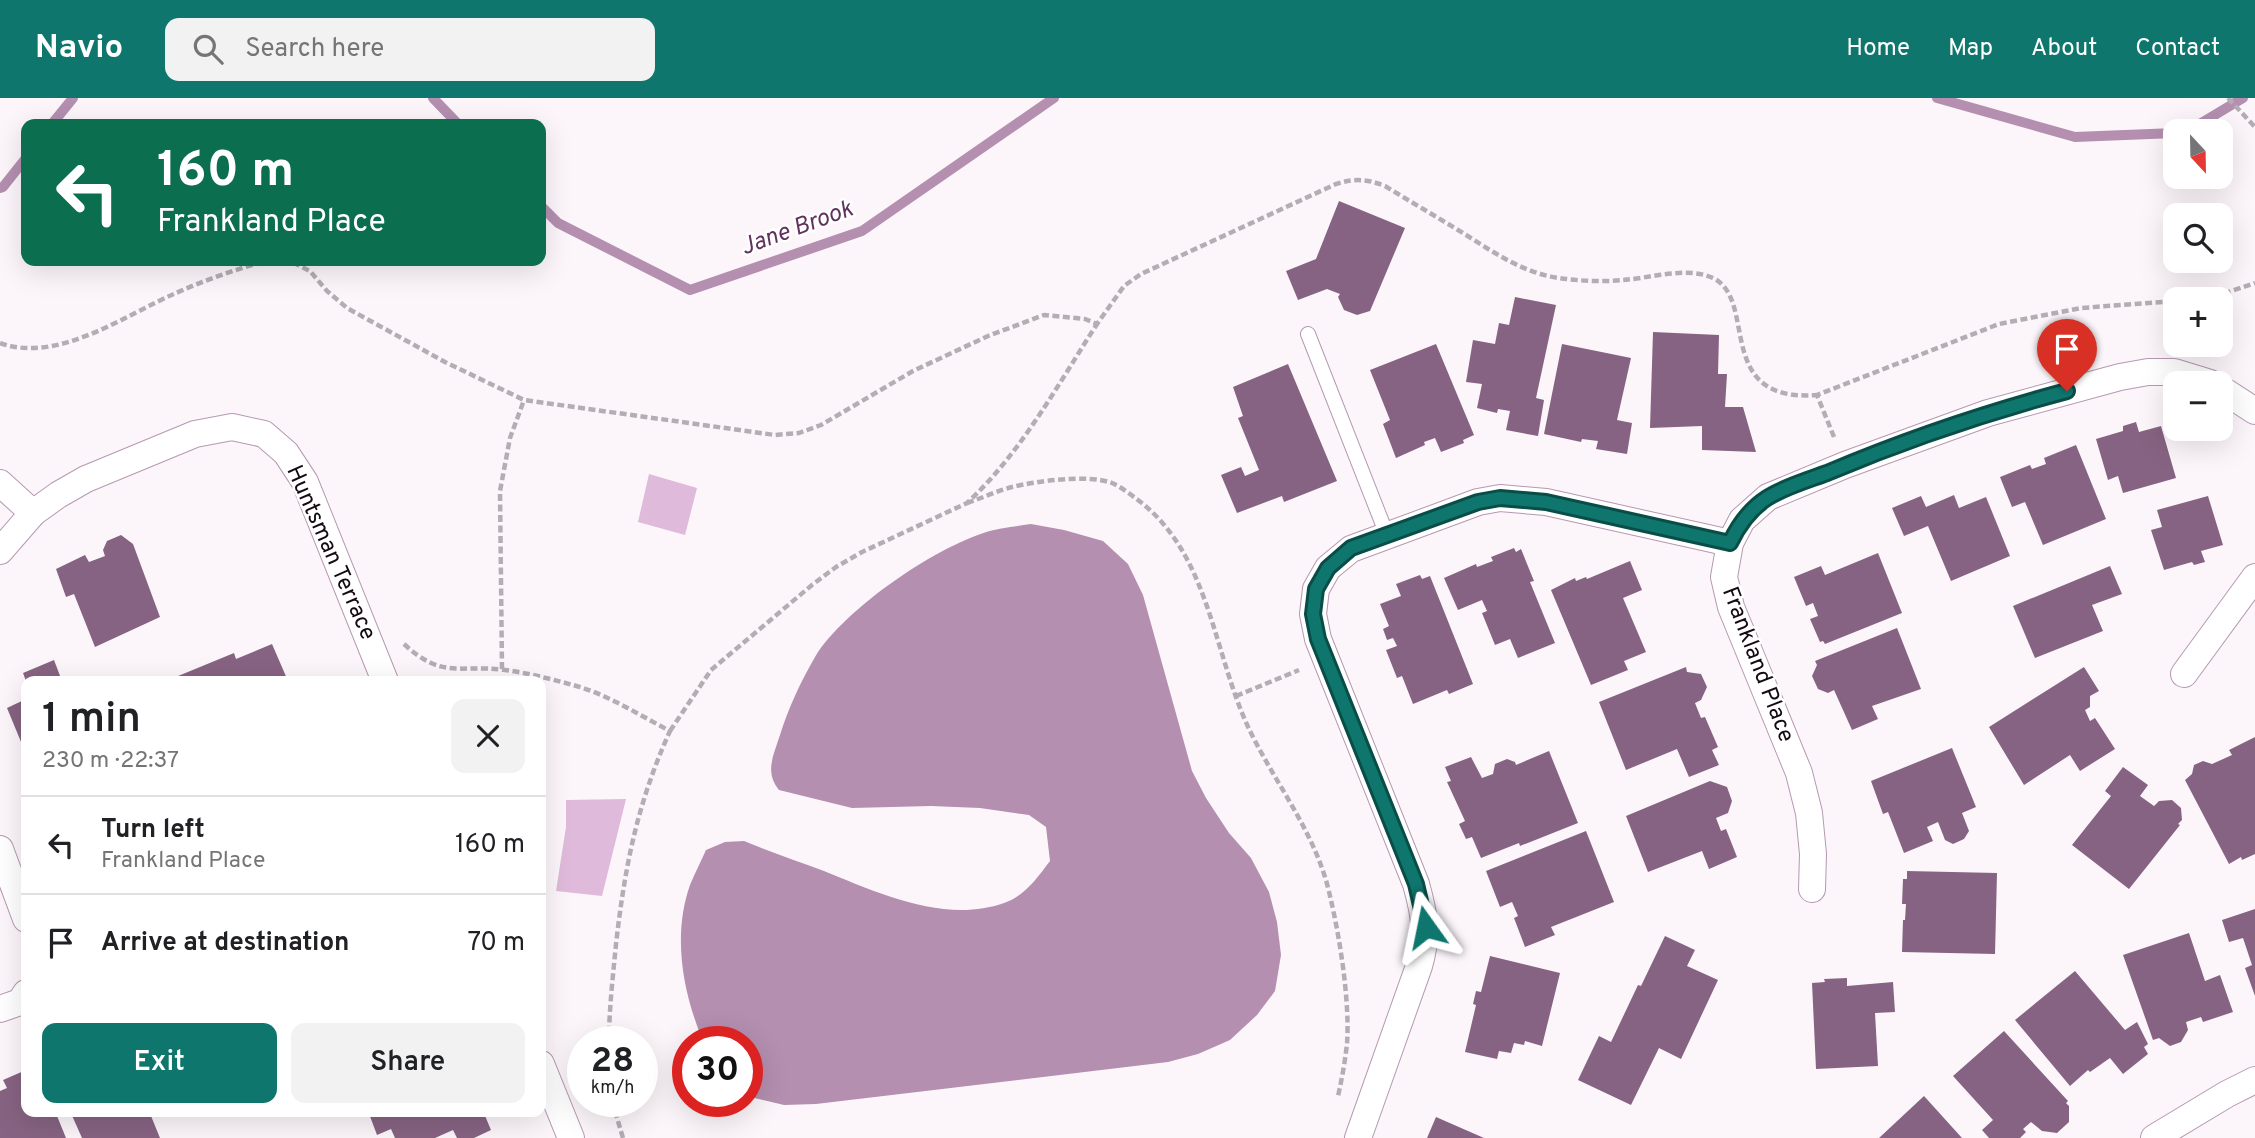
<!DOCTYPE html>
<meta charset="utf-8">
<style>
body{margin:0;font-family:Overpass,sans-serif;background:#f2f2f2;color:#202124;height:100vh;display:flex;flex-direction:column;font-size:26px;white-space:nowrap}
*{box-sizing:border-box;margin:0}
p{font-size:23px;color:#757577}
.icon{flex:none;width:38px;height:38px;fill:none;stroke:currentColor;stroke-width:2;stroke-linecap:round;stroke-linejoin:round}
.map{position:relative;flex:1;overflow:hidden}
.panel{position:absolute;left:21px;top:578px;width:525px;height:441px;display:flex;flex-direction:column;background:#fff;border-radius:14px;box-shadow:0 7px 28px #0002}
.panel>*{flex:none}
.hud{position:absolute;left:21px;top:21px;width:525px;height:147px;border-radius:14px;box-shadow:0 7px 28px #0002;background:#0b6e4f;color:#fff;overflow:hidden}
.needle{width:46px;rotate:158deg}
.fabs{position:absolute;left:2163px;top:21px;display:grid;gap:14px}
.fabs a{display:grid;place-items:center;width:70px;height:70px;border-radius:14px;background:#fff;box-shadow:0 7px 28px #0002;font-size:35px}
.speed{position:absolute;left:567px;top:928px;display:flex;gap:14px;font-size:35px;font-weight:700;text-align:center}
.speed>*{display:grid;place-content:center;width:91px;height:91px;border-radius:50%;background:#fff;box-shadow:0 7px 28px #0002;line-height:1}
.speed small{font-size:18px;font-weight:400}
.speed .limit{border:10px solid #d22;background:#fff;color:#111}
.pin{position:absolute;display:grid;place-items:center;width:60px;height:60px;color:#fff;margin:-72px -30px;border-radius:50% 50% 50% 0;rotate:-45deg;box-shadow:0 0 7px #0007}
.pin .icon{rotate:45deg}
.me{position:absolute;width:77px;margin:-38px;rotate:348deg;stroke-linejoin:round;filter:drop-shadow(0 0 5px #0008)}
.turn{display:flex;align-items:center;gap:24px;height:147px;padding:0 21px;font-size:32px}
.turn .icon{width:91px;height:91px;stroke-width:2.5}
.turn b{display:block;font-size:49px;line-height:60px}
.round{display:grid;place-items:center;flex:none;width:74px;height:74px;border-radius:14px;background:#f2f2f2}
.head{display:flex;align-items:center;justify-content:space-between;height:119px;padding:0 21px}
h1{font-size:42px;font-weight:600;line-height:52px}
.action{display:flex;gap:14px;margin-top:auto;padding:14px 21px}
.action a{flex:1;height:80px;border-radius:14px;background:#0f766e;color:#fff;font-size:28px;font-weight:600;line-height:80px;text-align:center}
.action a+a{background:#f2f2f2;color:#202124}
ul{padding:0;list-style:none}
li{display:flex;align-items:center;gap:21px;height:98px;padding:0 21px;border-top:2px solid #e0e0e0}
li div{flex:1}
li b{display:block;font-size:26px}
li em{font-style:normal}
header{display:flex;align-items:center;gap:42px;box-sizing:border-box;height:98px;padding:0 35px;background:#0f766e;color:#fff}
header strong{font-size:33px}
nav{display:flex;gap:38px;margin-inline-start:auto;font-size:24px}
.search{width:490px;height:63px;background:#f2f2f2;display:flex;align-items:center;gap:18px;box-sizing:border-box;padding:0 24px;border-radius:14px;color:#757577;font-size:26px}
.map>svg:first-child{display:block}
.green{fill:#dfbada}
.water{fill:#b48fb0}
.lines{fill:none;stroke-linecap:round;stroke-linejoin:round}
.stream{stroke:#b48fb0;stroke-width:10}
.building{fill:#866382}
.lane-casing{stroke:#b599b2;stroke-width:16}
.street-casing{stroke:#b599b2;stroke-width:28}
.path{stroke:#b4adb3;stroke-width:4.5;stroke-dasharray:7 3.5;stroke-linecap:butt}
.lane{stroke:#fff;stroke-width:14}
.street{stroke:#fff;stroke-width:26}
.route-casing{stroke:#0a4d48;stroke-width:18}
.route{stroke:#0f766e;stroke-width:12}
.labels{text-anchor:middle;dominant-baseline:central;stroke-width:5;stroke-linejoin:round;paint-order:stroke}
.street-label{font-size:23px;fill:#130a12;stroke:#fff}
.water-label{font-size:24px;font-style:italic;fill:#61315d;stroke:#fff}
</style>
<header>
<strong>Navio</strong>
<div class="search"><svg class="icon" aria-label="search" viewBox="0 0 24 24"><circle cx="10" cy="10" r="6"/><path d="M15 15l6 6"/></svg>Search here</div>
<nav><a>Home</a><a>Map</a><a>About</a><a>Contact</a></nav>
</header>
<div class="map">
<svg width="2255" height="1040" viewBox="0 0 2255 1040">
<rect width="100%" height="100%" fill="#fcf6fb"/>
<!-- green -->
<g class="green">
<path d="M649,376L697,390L685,437L638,424Z"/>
<path d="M626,701L602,798L556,793L566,729V702Z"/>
</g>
<!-- water -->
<path class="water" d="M1031,426L1064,432L1103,443L1128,466L1143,497L1192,673L1206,700L1229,735L1251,760L1269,794L1277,824L1281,857L1275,893L1257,917L1230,942L1198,956L1168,964L816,1006L784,1007L750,999L747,997V943H703C683,895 672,838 690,787C695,775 701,763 706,752L725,744L744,743C770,754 797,763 824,773C878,795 945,826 1004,805C1025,798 1037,780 1050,763L1046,729L1029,717L980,710L931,708L852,710L779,692C764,674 774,656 780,637C788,611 801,583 815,559C844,511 940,445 994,432C1006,429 1019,428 1031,426Z"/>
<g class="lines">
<!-- stream -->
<g class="stream">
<path d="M433,0L458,26"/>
<path d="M1937,0L2075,39L2175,35"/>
<path d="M52,26L73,0"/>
<path d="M2188,33L2243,0"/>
<path d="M0,90L3,89L26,60"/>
<path d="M541,108L558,125L690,192L862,133L1054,0"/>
</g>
</g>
<!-- building -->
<g class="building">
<path d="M1339,103L1405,130L1370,213L1357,217L1344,212L1338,199L1340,196L1327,191L1298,202L1286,173L1316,161Z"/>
<path d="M1515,199L1556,207L1536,300L1544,302L1538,338L1506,332L1510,313L1498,311L1497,315L1477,310L1482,286L1466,284L1473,242L1495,246L1499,225L1509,227Z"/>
<path d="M1653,234L1719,237L1718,276H1727L1725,309H1743L1756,354L1702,352V328L1650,330Z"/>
<path d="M1436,246L1474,337L1463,342L1464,345L1441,354L1435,340L1424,344L1425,347L1396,360L1383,326L1390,322L1370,272Z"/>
<path d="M1562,246L1631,260L1617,322L1632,325L1627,356L1596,351L1598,343L1582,341L1581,344L1544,336Z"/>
<path d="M1288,266L1337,383L1284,404L1282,398L1237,415L1221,377L1241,369L1245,378L1259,372L1238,320L1243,318L1233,289Z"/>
<path d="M2136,324L2139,334L2161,328L2176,380L2123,395L2118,378L2108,382L2096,341L2123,333V328Z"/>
<path d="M2076,347L2106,421L2043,447L2025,404L2012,409L2000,379L2030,367L2032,371L2046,366L2044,360Z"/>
<path d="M1954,397L1959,410L1986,399L2010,458L1951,483L1928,428L1904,438L1892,410L1921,398L1926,409Z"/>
<path d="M2208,398L2223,447L2201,453L2205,464L2194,467L2192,464L2164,472L2151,432L2162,429L2157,412Z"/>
<path d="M121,437L133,446L160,519L95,549L74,496L66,499L56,471L85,457L89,464L105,458L103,452L107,443Z"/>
<path d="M1514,450L1516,454L1521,451L1534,483L1530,484L1555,545L1518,560L1510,541L1495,547L1482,515L1487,513L1482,502L1458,512L1444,480L1476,466L1477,469L1493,463L1491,459Z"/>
<path d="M1878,455L1902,515L1825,546L1823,543L1820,544L1810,521L1818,518L1813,505L1806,508L1794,479L1821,468L1825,477Z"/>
<path d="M1630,463L1642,492L1623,500L1646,554L1624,563L1628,572L1591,587L1551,492L1575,480L1576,483L1586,479L1587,481Z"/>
<path d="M2110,468L2122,496L2092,507L2103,533L2035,560L2013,508Z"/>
<path d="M1420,477L1422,481L1430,478L1473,586L1449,596L1447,592L1413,606L1402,578L1397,580L1386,552L1397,548L1393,540L1387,542L1383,531L1389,528L1380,506L1401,498L1396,486Z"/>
<path d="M1897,530L1921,591L1872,608L1878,621L1852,632L1834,592L1828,595L1818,591L1812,578L1817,567L1815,563Z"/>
<path d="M272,546L288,583H166L234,555L236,561Z"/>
<path d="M54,562L62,583H26L23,575Z"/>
<path d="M1686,569L1687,574L1701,576L1707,589L1701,602L1695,605L1701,620L1705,619L1718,649L1712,652L1719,667L1689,679L1677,651L1626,672L1599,604Z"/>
<path d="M2084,569L2099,593L2090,598V609L2085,612L2090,623L2095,620L2115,651L2080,673L2070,657L2024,687L1989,629Z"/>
<path d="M26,601V656L7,610Z"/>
<path d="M2255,639V756L2242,762L2241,759L2229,766L2185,682L2192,676L2194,667L2203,663L2212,666L2232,657L2229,652Z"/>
<path d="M1952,650L1976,709L1962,715L1969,733L1964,741L1953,746L1945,742L1938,724L1927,729L1933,743L1904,755L1888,714L1883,716L1871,683Z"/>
<path d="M1549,653L1578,725L1520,748L1519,745L1481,760L1472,739L1466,741L1459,726L1465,723L1447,684L1451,683L1445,669L1471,659L1482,680L1493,676L1495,666L1507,661L1515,664L1516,667Z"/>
<path d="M2123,669L2148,687L2140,698L2154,708L2159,703L2172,702L2181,710L2182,722L2178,726L2180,727L2129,791L2072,747L2111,698L2105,693Z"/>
<path d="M1710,683L1727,689L1732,703L1728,715L1716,720L1721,733L1726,731L1737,759L1709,771L1702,753L1648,774L1626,718Z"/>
<path d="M1586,733L1614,804L1551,829L1555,837L1525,849L1514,820L1518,818L1512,804L1500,809L1486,773Z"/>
<path d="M1907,773L1997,775L1995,856L1902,854L1903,822H1905L1906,806H1902L1903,781H1907Z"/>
<path d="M2255,811V898L2245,870L2252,867L2243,840L2229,844L2222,822Z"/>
<path d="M2189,835L2205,883L2220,877L2233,914L2203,924L2201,919L2186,924L2188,932L2181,944L2170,948L2159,940L2153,942L2123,857Z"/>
<path d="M1665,838L1695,852L1687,868L1718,882L1681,961L1659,950L1631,1007L1578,982L1599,938L1611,944L1638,887L1641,888Z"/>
<path d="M1490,858L1560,875L1542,948L1525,943L1524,947L1514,945L1511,955L1499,953L1497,961L1465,954L1476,907L1473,906L1476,893L1481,894Z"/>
<path d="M2075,873L2125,932L2137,924L2148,946L2144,949L2148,956L2123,976L2110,960L2090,974L2088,972L2070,988L2015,922Z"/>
<path d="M1847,880V888L1893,884L1895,914L1875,915L1878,968L1816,971L1812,885L1825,884L1824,881Z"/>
<path d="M2004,933L2068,1003L2066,1005L2069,1008V1024L2057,1035L2042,1033L2031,1024L2023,1031L2026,1034L2020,1040H1989L1982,1032L1993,1022L1953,978Z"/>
<path d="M26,972V1013H55L66,1040H0V993L7,990L3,982Z"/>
<path d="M1924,998L1962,1040H1879Z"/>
<path d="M70,1013H149L160,1040H82Z"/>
<path d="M368,1013H483L491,1032L474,1040H457L453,1032L435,1040H395L391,1031L377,1037Z"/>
<path d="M1436,1019L1484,1040H1427Z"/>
</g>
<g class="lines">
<!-- lane casing -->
<g class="lane-casing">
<path id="lane" d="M1308,236L1387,437"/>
</g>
<!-- street casing -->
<g class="street-casing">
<g id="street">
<path d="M2221,291L2255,313"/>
<path d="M0,385L33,415"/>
<path d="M0,453L33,415L58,397L86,381L195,336L232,329L264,336L286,355L305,384L385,583"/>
<path d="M2184,576L2255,479"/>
<path d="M0,751L26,821"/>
<path d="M1812,791L1813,756L1809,715L1799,675L1731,509L1724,479L1730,445L1742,422L1768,399L1845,367L1988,315L2120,279L2148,274H2174L2210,285"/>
<path d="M0,911L20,904L26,895"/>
<path d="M541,966L571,1040"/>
<path d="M1358,1040L1419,868C1428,837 1425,818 1416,786L1318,541L1313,516L1316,491L1328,470L1351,451L1478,404L1500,400L1546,404L1730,445"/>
<path d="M2154,1040L2227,996L2255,982"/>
</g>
</g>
<!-- path -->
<g class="path">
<path d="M2228,0L2255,29"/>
<path d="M283,163H290L310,173L327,193L347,210L445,264L524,302L775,337L799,335L821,327L913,273L988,238L1044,217L1085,221L1097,226L1124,188L1141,176L1336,86C1355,80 1367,81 1385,88C1411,104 1437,119 1463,135C1493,154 1523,175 1559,180C1579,183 1603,184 1623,182C1651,180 1687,168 1713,180C1759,202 1712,305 1817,297"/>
<path d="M2193,201L2217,198L2255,185"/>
<path d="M0,245C58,266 125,217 176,195C205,182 236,171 267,163"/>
<path d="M1834,339L1817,297L1999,226L2081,210L2175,203"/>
<path d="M967,405C982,400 997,393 1012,389C1037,383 1088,376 1112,385C1121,389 1130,396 1138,402C1212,458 1213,560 1252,637C1279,691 1317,738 1330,798C1340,840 1350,904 1347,946C1345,963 1342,981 1338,998"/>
<path d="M404,546C443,582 459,566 505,572C528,575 551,581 573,587C607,596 639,617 670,633C637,706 625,768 616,846C613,878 609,911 609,943"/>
<path d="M502,571L500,393L510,340L524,302"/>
<path d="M1236,598L1299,572"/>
<path d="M670,633L711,572L812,487L836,469L862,454L967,405C1021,355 1057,288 1097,226"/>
<path d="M612,1003L623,1040"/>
</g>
<!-- lane -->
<use href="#lane" class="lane"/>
<!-- street -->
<use href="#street" class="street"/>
</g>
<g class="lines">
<!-- route casing -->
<g class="route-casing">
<path id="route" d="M1426,829L1416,786L1318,541L1313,516L1316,491L1328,470L1351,450L1478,404L1500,400L1546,404L1730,445C1739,426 1750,411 1767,400C1784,389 1808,382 1827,375C1905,342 1985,315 2067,293"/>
</g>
<!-- route -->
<use href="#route" class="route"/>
</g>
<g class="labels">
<!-- street labels -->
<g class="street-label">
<text transform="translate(330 455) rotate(66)">Huntsman Terrace</text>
<text transform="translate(1757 567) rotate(69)">Frankland Place</text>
</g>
<!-- water labels -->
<g class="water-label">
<text transform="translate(797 131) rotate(-20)">Jane Brook</text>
</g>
</g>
</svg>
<div class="fabs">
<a><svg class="needle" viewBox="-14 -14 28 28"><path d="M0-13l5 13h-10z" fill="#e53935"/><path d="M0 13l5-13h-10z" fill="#757577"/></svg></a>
<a><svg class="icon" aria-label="search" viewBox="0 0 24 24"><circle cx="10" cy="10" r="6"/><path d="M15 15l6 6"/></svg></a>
<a>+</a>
<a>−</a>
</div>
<div class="speed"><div>28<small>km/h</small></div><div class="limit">30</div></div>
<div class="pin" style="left:2067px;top:293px;background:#d93025"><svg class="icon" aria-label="arrive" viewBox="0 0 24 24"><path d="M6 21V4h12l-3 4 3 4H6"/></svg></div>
<svg class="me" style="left:1426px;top:829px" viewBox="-20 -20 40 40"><path d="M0-17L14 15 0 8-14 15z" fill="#0f766e" stroke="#fff" stroke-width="4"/></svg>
<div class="hud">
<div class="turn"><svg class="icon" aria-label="left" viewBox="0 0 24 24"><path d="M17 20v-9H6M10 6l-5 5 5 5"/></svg><div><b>160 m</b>Frankland Place</div></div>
</div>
<section class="panel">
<div class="head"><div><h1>1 min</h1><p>230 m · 22:37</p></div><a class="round"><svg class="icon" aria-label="close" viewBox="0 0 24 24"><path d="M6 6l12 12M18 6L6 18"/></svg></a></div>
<ul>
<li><svg class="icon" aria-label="left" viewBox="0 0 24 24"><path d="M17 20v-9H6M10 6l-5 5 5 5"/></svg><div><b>Turn left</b><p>Frankland Place</p></div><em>160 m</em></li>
<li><svg class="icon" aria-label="arrive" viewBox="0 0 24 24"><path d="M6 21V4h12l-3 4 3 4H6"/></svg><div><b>Arrive at destination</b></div><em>70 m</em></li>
</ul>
<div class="action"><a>Exit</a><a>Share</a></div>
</section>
</div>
